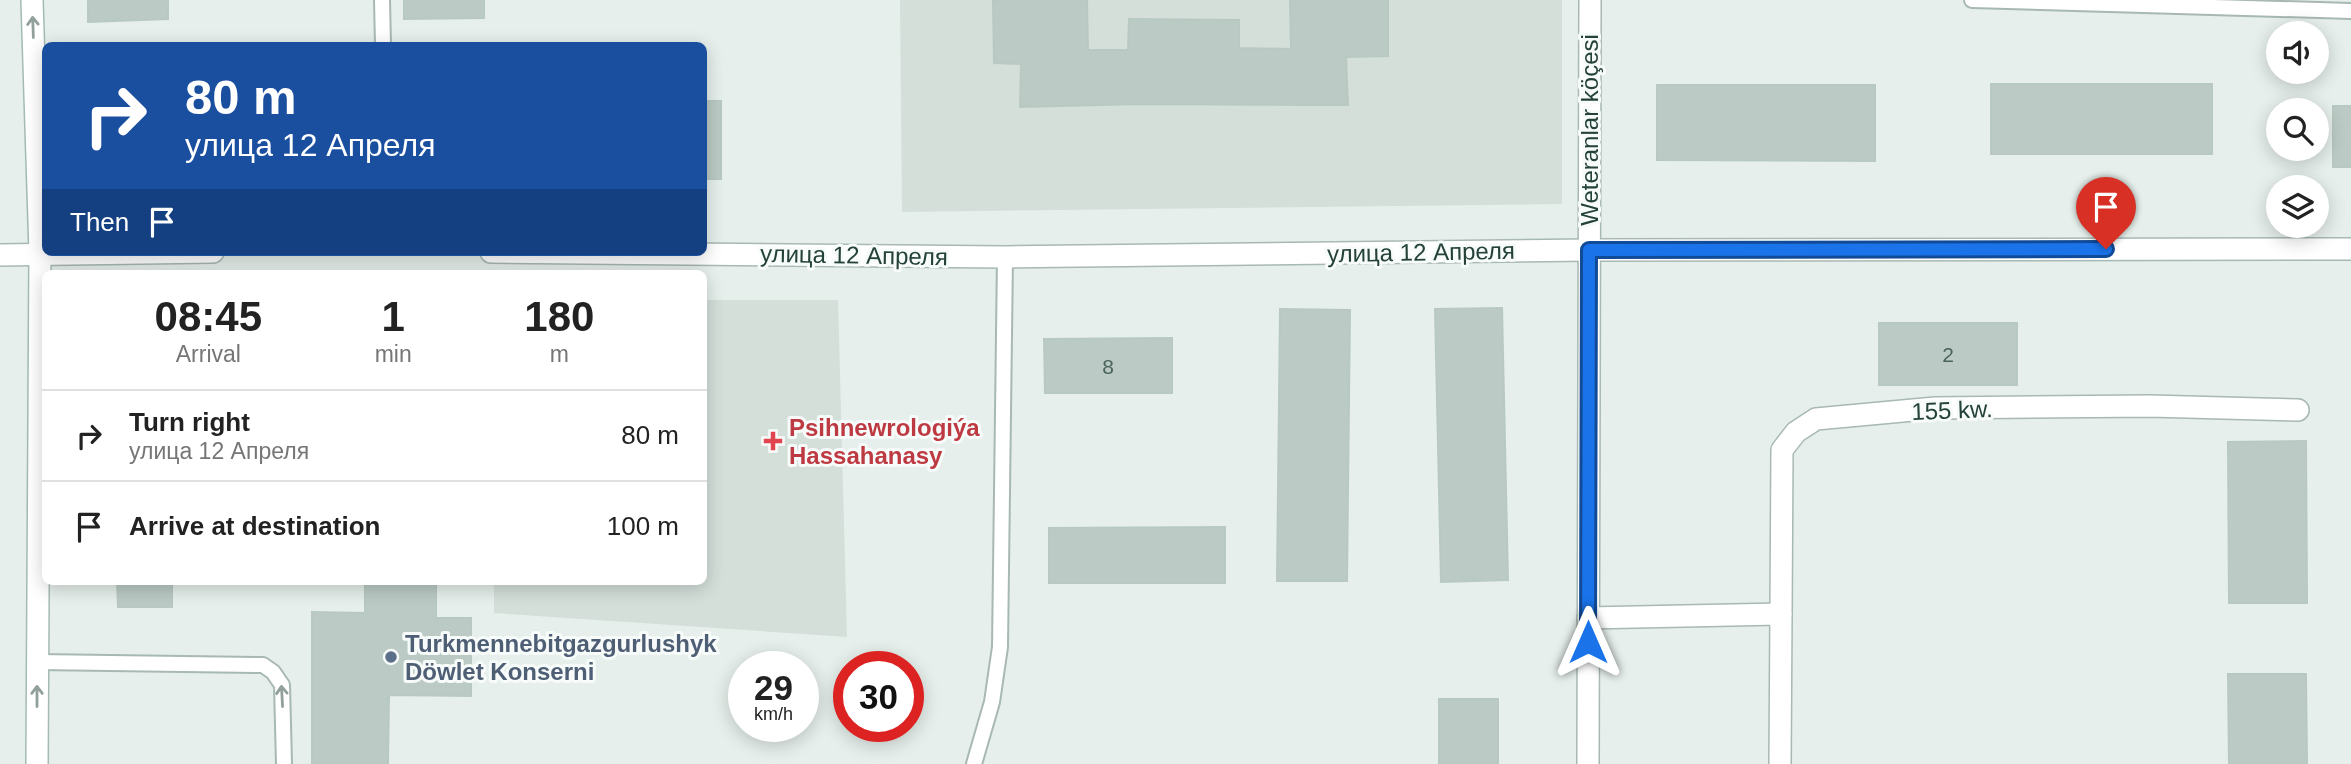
<!DOCTYPE html>
<meta charset="utf-8">
<style>
body{margin:0;font-family:Helvetica,sans-serif;background:#f6f6f6;color:#222;height:100vh;display:flex;flex-direction:column;font-size:26px;white-space:nowrap}
*{box-sizing:border-box;margin:0}
p{font-size:23px;color:#767676}
.icon{flex:none;width:38px;height:38px;fill:none;stroke:currentColor;stroke-width:2;stroke-linecap:round;stroke-linejoin:round}
.map{position:relative;flex:1;overflow:hidden}
.sheet{position:absolute;left:42px;top:270px;width:665px;height:315px;display:flex;flex-direction:column;background:#fff;border-radius:10px;box-shadow:0 4px 18px #0003}
.sheet>*{flex:none}
.guide{position:absolute;left:42px;top:42px;width:665px;height:214px;border-radius:10px;box-shadow:0 4px 18px #0003;background:#1a4fa0;color:#fff;overflow:hidden}
.buttons{position:absolute;left:2266px;top:21px;display:grid;gap:14px}
.buttons a{display:grid;place-items:center;width:63px;height:63px;border-radius:50%;background:#fff;box-shadow:0 4px 18px #0003;font-size:35px}
.speed{position:absolute;left:728px;top:651px;display:flex;gap:14px;font-size:35px;font-weight:700;text-align:center}
.speed>*{display:grid;place-content:center;width:91px;height:91px;border-radius:50%;background:#fff;box-shadow:0 4px 18px #0003;line-height:1}
.speed small{font-size:18px;font-weight:400}
.speed .limit{border:10px solid #d22;background:#fff;color:#111}
.pin{position:absolute;display:grid;place-items:center;width:60px;height:60px;color:#fff;margin:-72px -30px;border-radius:50% 50% 50% 0;rotate:-45deg;box-shadow:0 0 7px #0007}
.pin .icon{rotate:45deg}
.me{position:absolute;width:77px;margin:-38px;rotate:0deg;stroke-linejoin:round;filter:drop-shadow(0 0 5px #0008)}
.turn{display:flex;align-items:center;gap:24px;height:147px;padding:0 28px;font-size:32px}
.turn .icon{width:91px;height:91px;stroke-width:2.5}
.turn b{display:block;font-size:49px;line-height:60px}
.then{display:flex;align-items:center;height:66px;padding:0 28px;background:#0003;gap:14px;font-size:26px}
.eta{display:flex;justify-content:space-evenly;align-items:center;height:119px;text-align:center}
.eta b{font-size:42px;font-weight:800;line-height:49px}
ul{padding:0;list-style:none}
li{display:flex;align-items:center;gap:21px;height:91px;padding:0 28px;border-top:2px solid #e0e0e0}
li div{flex:1}
li b{display:block;font-size:26px}
li em{font-style:normal}
.map>svg:first-child{display:block}
.built{fill:#d4dfda}
.building{fill:#bbcac4;stroke:#b8c9c2;stroke-width:2}
.lines{fill:none;stroke-linecap:round;stroke-linejoin:round}
.lane-casing{stroke:#a8b8b2;stroke-width:18}
.street-casing{stroke:#a8b8b2;stroke-width:24}
.secondary-casing{stroke:#a4bbb3;stroke-width:24}
.lane{stroke:#fff;stroke-width:14}
.street{stroke:#fff;stroke-width:21}
.secondary{stroke:#fff;stroke-width:21}
.oneway{stroke:#92a09c}
.route-casing{stroke:#114b97;stroke-width:18}
.route{stroke:#1a73e8;stroke-width:12}
.health-dot{fill:#e0444e;stroke:#f7fbf9;stroke-width:2.5}
.service-dot{fill:#5c6f8a;stroke:#f7fbf9;stroke-width:2.5}
.labels{text-anchor:middle;dominant-baseline:central;stroke-width:6;stroke-linejoin:round;paint-order:stroke}
.number-label{font-size:21px;fill:#4a645c}
.street-label{font-size:24px;fill:#24423a;stroke:#f7fbf9}
.health-label{font-size:24px;font-weight:bold;fill:#be3a42;stroke:#f7fbf9;text-anchor:start}
.service-label{font-size:24px;font-weight:bold;fill:#4e5e75;stroke:#f7fbf9;text-anchor:start}
</style>
<div class="map">
<svg width="2351" height="764" viewBox="0 0 2351 764">
<rect width="100%" height="100%" fill="#e6efeb"/>
<!-- built -->
<g class="built">
<path d="M900,0H1562V204L902,212Z"/>
<path d="M704,300H838L847,637L494,613V581H704Z"/>
</g>
<!-- building -->
<g class="building">
<path d="M88,0H168V19L88,22Z"/>
<path d="M404,0H484V18L404,19Z"/>
<path d="M993,0H1087L1088,50H1128L1129,19L1239,20V48L1291,49L1290,0H1388V56L1346,57L1348,105L1140,104L1020,107L1021,64L994,63Z"/>
<rect x="1991" y="84" width="221" height="70"/>
<path d="M1657,85H1875V161L1657,160Z"/>
<rect x="704" y="101" width="17" height="78"/>
<rect x="2333" y="106" width="18" height="61"/>
<path d="M1502,308L1508,580L1441,582L1435,309Z"/>
<path d="M1280,309L1350,310L1347,581H1277Z"/>
<rect x="1879" y="323" width="138" height="62"/>
<path d="M1172,338V393H1045L1044,339Z"/>
<path d="M2306,441L2307,603H2229L2228,442Z"/>
<path d="M1225,527V583H1049V528Z"/>
<path d="M117,581H172V607H118Z"/>
<path d="M365,581H436V618H471V696L389,695L388,764H312V612L365,613Z"/>
<path d="M2228,674H2306L2307,764H2229Z"/>
<rect x="1439" y="699" width="59" height="65"/>
</g>
<g class="lines">
<!-- lane casing -->
<g class="lane-casing">
<g id="lane">
<path d="M382,0L383,46"/>
<path d="M1972,0L2351,11"/>
<path d="M37,662L263,665L273,672L282,685L284,764"/>
<path d="M974,764L992,702L1000,647L1005,257"/>
</g>
</g>
<!-- street casing -->
<g class="street-casing">
<g id="street">
<path d="M491,252L1005,257L1589,250L2351,249"/>
<path d="M0,255L213,252"/>
<path d="M1781,614L1782,450L1796,432L1816,419L1935,408L2150,406L2298,410"/>
<path d="M1588,618L1781,614L1780,764"/>
<path d="M1588,764L1590,0"/>
</g>
</g>
<!-- secondary casing -->
<g class="secondary-casing">
<path id="secondary" d="M32,0L40,253L37,764"/>
</g>
<!-- lane -->
<use href="#lane" class="lane"/>
<!-- street -->
<use href="#street" class="street"/>
<!-- secondary -->
<use href="#secondary" class="secondary"/>
</g>
<!-- one-way arrows -->
<defs><path id="oneway-shaft" d="M-6 0H5M1.5-3L5.5 0L1.5 3" fill="none" stroke-width="1.6" stroke-linecap="round" stroke-linejoin="round" transform="scale(1.75)"/></defs>
<g class="oneway">
<use href="#oneway-shaft" transform="translate(33 27) rotate(-92)"/>
<use href="#oneway-shaft" transform="translate(37 696) rotate(-90)"/>
<use href="#oneway-shaft" transform="translate(282 696) rotate(-93)"/>
</g>
<g class="lines">
<!-- route casing -->
<g class="route-casing">
<path id="route" d="M1588,642L1589,250L2106,249"/>
</g>
<!-- route -->
<use href="#route" class="route"/>
</g>
<!-- markers -->
<path class="health-dot" d="M769.5 430.5h7v7h7v7h-7v7h-7v-7h-7v-7h7z"/>
<circle class="service-dot" cx="391" cy="657" r="7"/>
<g class="labels">
<!-- number labels -->
<g class="number-label">
<text x="1948" y="354">2</text>
<text x="1108" y="366">8</text>
</g>
<!-- street labels -->
<g class="street-label">
<text transform="translate(1589 130) rotate(-90)">Weteranlar köçesi</text>
<text transform="translate(1421 252) rotate(-1)">улица 12 Апреля</text>
<text transform="translate(854 255) rotate(1)">улица 12 Апреля</text>
<text transform="translate(1952 410) rotate(-2)">155 kw.</text>
</g>
<!-- health labels -->
<g class="health-label">
<text x="789" y="427">Psihnewrologiýa<tspan x="789" dy="28">Hassahanasy</tspan></text>
</g>
<!-- service labels -->
<g class="service-label">
<text x="405" y="643">Turkmennebitgazgurlushyk<tspan x="405" dy="28">Döwlet Konserni</tspan></text>
</g>
</g>
</svg>
<div class="buttons">
<a><svg class="icon" aria-label="sound" viewBox="0 0 24 24"><path d="M4 9h4l5-4v14l-5-4H4zM17 9q2 3 0 6"/></svg></a>
<a><svg class="icon" aria-label="search" viewBox="0 0 24 24"><circle cx="10" cy="10" r="6"/><path d="M15 15l6 6"/></svg></a>
<a><svg class="icon" aria-label="layers" viewBox="0 0 24 24"><path d="M12 4l9 5-9 5-9-5zM3 14l9 5 9-5"/></svg></a>
</div>
<div class="speed"><div>29<small>km/h</small></div><div class="limit">30</div></div>
<div class="pin" style="left:2106px;top:249px;background:#d93025"><svg class="icon" aria-label="arrive" viewBox="0 0 24 24"><path d="M6 21V4h12l-3 4 3 4H6"/></svg></div>
<svg class="me" style="left:1588px;top:642px" viewBox="-20 -20 40 40"><path d="M0-17L14 15 0 8-14 15z" fill="#1a73e8" stroke="#fff" stroke-width="4"/></svg>
<div class="guide">
<div class="turn"><svg class="icon" aria-label="right" viewBox="0 0 24 24"><path d="M7 20v-9h11M14 6l5 5-5 5"/></svg><div><b>80 m</b>улица 12 Апреля</div></div>
<div class="then">Then<svg class="icon" aria-label="arrive" viewBox="0 0 24 24"><path d="M6 21V4h12l-3 4 3 4H6"/></svg></div>
</div>
<section class="sheet">
<div class="eta">
<div><b>08:45</b><p>Arrival</p></div>
<div><b>1</b><p>min</p></div>
<div><b>180</b><p>m</p></div>
</div>
<ul>
<li><svg class="icon" aria-label="right" viewBox="0 0 24 24"><path d="M7 20v-9h11M14 6l5 5-5 5"/></svg><div><b>Turn right</b><p>улица 12 Апреля</p></div><em>80 m</em></li>
<li><svg class="icon" aria-label="arrive" viewBox="0 0 24 24"><path d="M6 21V4h12l-3 4 3 4H6"/></svg><div><b>Arrive at destination</b></div><em>100 m</em></li>
</ul>
</section>
</div>
